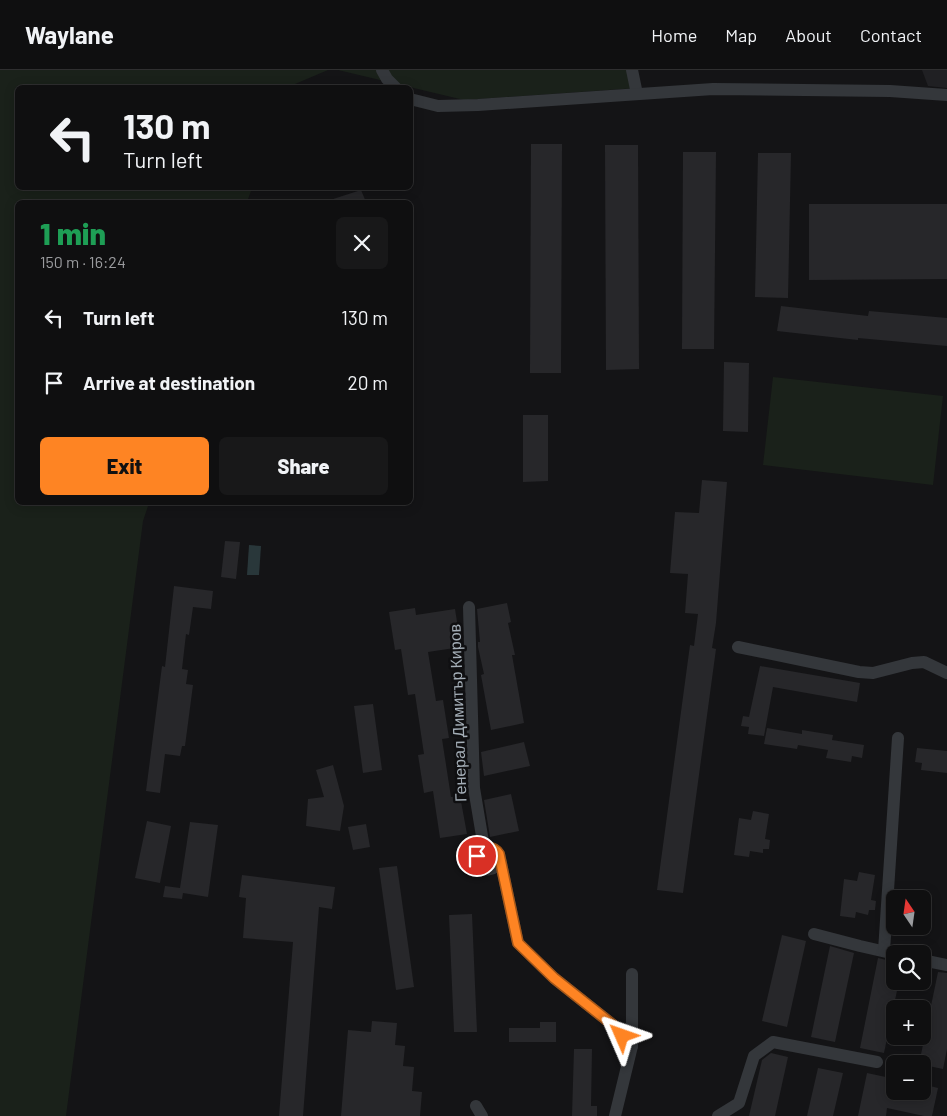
<!DOCTYPE html>
<meta charset="utf-8">
<style>
body{margin:0;font-family:Barlow,sans-serif;background:#181819;color:#f1f3f6;height:100vh;display:flex;flex-direction:column;font-size:19px;white-space:nowrap}
*{box-sizing:border-box;margin:0}
p{font-size:16px;color:#9b9c9f}
.icon{flex:none;width:28px;height:28px;fill:none;stroke:currentColor;stroke-width:2;stroke-linecap:round;stroke-linejoin:round}
.map{position:relative;flex:1;overflow:hidden}
.sheet{position:absolute;left:15px;top:130px;width:398px;height:305px;display:flex;flex-direction:column;background:#0f0f10;border-radius:8px;box-shadow:0 2px 12px #0003,0 0 0 1px #2f2f30}
.sheet>*{flex:none}
.top-card{position:absolute;left:15px;top:15px;width:398px;height:105px;border-radius:8px;box-shadow:0 2px 12px #0003,0 0 0 1px #2f2f30;background:#0f0f10;color:#f1f3f6;overflow:hidden}
.needle{width:32px;rotate:347deg}
.tools{position:absolute;left:886px;top:820px;display:grid;gap:10px}
.tools a{display:grid;place-items:center;width:45px;height:45px;border-radius:8px;background:#0f0f10;box-shadow:0 2px 12px #0003,0 0 0 1px #2f2f30;font-size:25px}
.pin{position:absolute;display:grid;place-items:center;width:42px;height:42px;color:#fff;margin:-21px;border:2px solid #fff;border-radius:50%;box-shadow:0 1px 5px #0007}
.me{position:absolute;width:55px;margin:-28px;rotate:313deg;stroke-linejoin:round;filter:drop-shadow(0 0 4px #0008)}
.turn{display:flex;align-items:center;gap:18px;height:105px;padding:0 25px;font-size:22px}
.turn .icon{width:65px;height:65px;stroke-width:2.5}
.turn b{display:block;font-size:35px;line-height:42px}
.round{display:grid;place-items:center;flex:none;width:52px;height:52px;border-radius:8px;background:#181819}
.overview{display:flex;align-items:center;justify-content:space-between;height:85px;padding:0 25px}
h1{font-size:30px;font-weight:800;line-height:38px;color:#1e9e55}
.action{display:flex;gap:10px;margin-top:auto;padding:10px 25px}
.action a{flex:1;height:58px;border-radius:8px;background:#fe8423;color:#111;font-size:20px;font-weight:800;line-height:58px;text-align:center}
.action a+a{background:#181819;color:#f1f3f6}
ul{padding:0;list-style:none}
li{display:flex;align-items:center;gap:15px;height:65px;padding:0 25px}
li div{flex:1}
li b{display:block;font-size:19px}
li em{font-style:normal}
header{display:flex;align-items:center;gap:30px;box-sizing:border-box;height:70px;padding:0 25px;background:#0f0f10;border-bottom:1px solid #2f2f30}
header strong{font-size:24px}
nav{display:flex;gap:28px;margin-inline-start:auto;font-size:18px}
.map>svg:first-child{display:block}
.built{fill:#202023}
.green{fill:#1a211a}
.water{fill:#29373a}
.building{fill:#27272a}
.lines{fill:none;stroke-linecap:round;stroke-linejoin:round}
.minor{stroke:#34373b;stroke-width:12}
.route-casing{stroke:#a55617;stroke-width:12}
.route{stroke:#fe8423;stroke-width:9}
.labels{text-anchor:middle;dominant-baseline:central;stroke-width:5;stroke-linejoin:round;paint-order:stroke}
.street-label{font-size:16px;fill:#a4aeb7;stroke:#0f0f11}
</style>
<header>
<strong>Waylane</strong>
<nav><a>Home</a><a>Map</a><a>About</a><a>Contact</a></nav>
</header>
<div class="map">
<svg width="947" height="1046" viewBox="0 0 947 1046">
<rect width="100%" height="100%" fill="#141416"/>
<!-- built -->
<path class="built" d="M922,0H947V18L928,16Z"/>
<!-- green -->
<g class="green">
<path d="M0,0H328L288,17L18,18V118H252L247,132H18V432L149,433L143,451L66,1046H0Z"/>
<path d="M338,0H635L637,18L464,30Z"/>
<path d="M773,307L943,326L933,415L763,395Z"/>
</g>
<!-- water -->
<path class="water" d="M249,475L261,476L259,505H247Z"/>
<!-- building -->
<g class="building">
<path d="M531,74H562L561,303H530Z"/>
<path d="M605,75H638L639,299L606,300Z"/>
<path d="M683,82H716L714,279H682Z"/>
<path d="M758,83H791L788,228L755,227Z"/>
<path d="M361,120L366,132H327V131Z"/>
<path d="M809,134H947V209L809,210Z"/>
<path d="M781,236L868,246L869,241L947,248V276L858,268V270L777,261Z"/>
<path d="M724,292L749,293L748,362L723,361Z"/>
<path d="M523,345H548V411L523,412Z"/>
<path d="M702,410L727,412L716,553L712,578L716,579L683,823L657,820L690,575L694,576L698,544L685,543L688,504L670,503L675,442L699,443Z"/>
<path d="M225,471L240,472L236,509L221,507Z"/>
<path d="M174,516L213,521L211,539L193,537L189,565L186,564L182,599L188,600L186,614L193,615L185,676H182L180,686L165,684L160,723L146,721L162,596L165,597Z"/>
<path d="M507,533L511,552L508,553L515,585H512L524,653L491,660L481,605L484,604L478,577V572H480L477,539Z"/>
<path d="M415,538L416,545L455,539L461,577L428,582L436,631L443,630L449,668L442,669L451,727L460,726L467,764L440,768L433,721L424,723L418,685L424,684L415,624L408,625L401,579L395,580L389,542Z"/>
<path d="M760,596L860,613L857,632L773,617L764,666L748,664L749,657L741,656L743,646L749,647Z"/>
<path d="M373,634L382,700L363,703L354,636Z"/>
<path d="M767,658L802,664V660L833,665L832,670L864,675L862,688L852,686L851,692L826,688L828,680L798,675L797,679L764,674Z"/>
<path d="M524,672L530,696L484,706L481,682Z"/>
<path d="M917,678L947,681V703L921,700L922,693L915,692Z"/>
<path d="M333,695L344,736L340,761L306,756L308,729L324,727L316,700Z"/>
<path d="M511,724L519,761L490,767L484,730Z"/>
<path d="M753,741L769,744L765,769L770,770L769,779H763V783L750,781L749,787L734,785L739,748L751,750Z"/>
<path d="M147,751L171,756L160,813L135,808Z"/>
<path d="M190,752L218,755L208,827L183,823L182,829L163,827L165,816L180,818Z"/>
<path d="M366,754L370,777L353,780L348,757Z"/>
<path d="M397,796L414,917L396,920L379,798Z"/>
<path d="M859,802L875,805L871,830L876,831L875,840H869L868,845L856,842L855,848L840,846L844,809L857,811Z"/>
<path d="M242,805L335,817L332,839L319,837L303,1046H279L293,872L243,868L246,828L239,827Z"/>
<path d="M472,844L477,962H454L449,845Z"/>
<path d="M782,865L806,871L787,957L762,951Z"/>
<path d="M830,876L854,883L835,972L811,967Z"/>
<path d="M878,888L895,892V911H899L884,983L860,978Z"/>
<path d="M938,902L947,903V979L943,999L919,994Z"/>
<path d="M372,951L397,953L395,975L405,976L403,996L414,997L412,1021L422,1022L420,1046H341L348,960L371,962Z"/>
<path d="M540,952H556V972H509V958H540Z"/>
<path d="M574,979H592L591,1036H597V1046H572Z"/>
<path d="M771,983L788,987L775,1046H749L762,990Z"/>
<path d="M818,998L843,1003L833,1046H807Z"/>
<path d="M867,1003L895,1009V1021H922V1014L938,1018L932,1046H924L887,1038L886,1046H858Z"/>
</g>
<g class="lines">
<!-- minor -->
<g class="minor">
<path d="M382,0L387,9L396,18"/>
<path d="M632,0L637,24"/>
<path d="M410,29L438,36L478,35L713,19L890,21L947,25"/>
<path d="M469,537L474,718L484,778"/>
<path d="M738,577L859,602L873,603L912,593L924,592L947,603"/>
<path d="M499,792C494,801 485,802 478,794C475,779 490,772 499,784L518,873L554,908L613,955L632,976"/>
<path d="M814,864L860,876L895,884"/>
<path d="M884,881L898,668"/>
<path d="M922,890L947,895"/>
<path d="M476,1036L482,1046"/>
<path d="M615,1046L632,976V904"/>
<path d="M718,1046L739,1033L754,986L773,972L877,992"/>
</g>
</g>
<g class="lines">
<!-- route casing -->
<g class="route-casing">
<path id="route" d="M477,786C482,776 493,775 499,784L518,873L554,908L613,955L622,966"/>
</g>
<!-- route -->
<use href="#route" class="route"/>
</g>
<g class="labels">
<!-- street labels -->
<g class="street-label">
<text transform="translate(457 643) rotate(-92)">Генерал Димитър Киров</text>
</g>
</g>
</svg>
<div class="tools">
<a><svg class="needle" viewBox="-14 -14 28 28"><path d="M0-13l5 13h-10z" fill="#e53935"/><path d="M0 13l5-13h-10z" fill="#9b9c9f"/></svg></a>
<a><svg class="icon" aria-label="search" viewBox="0 0 24 24"><circle cx="10" cy="10" r="6"/><path d="M15 15l6 6"/></svg></a>
<a>+</a>
<a>−</a>
</div>
<div class="pin" style="left:477px;top:786px;background:#d93025"><svg class="icon" aria-label="arrive" viewBox="0 0 24 24"><path d="M6 21V4h12l-3 4 3 4H6"/></svg></div>
<svg class="me" style="left:622px;top:966px" viewBox="-20 -20 40 40"><path d="M0-17L14 15 0 8-14 15z" fill="#fe8423" stroke="#fff" stroke-width="4"/></svg>
<div class="top-card">
<div class="turn"><svg class="icon" aria-label="left" viewBox="0 0 24 24"><path d="M17 20v-9H6M10 6l-5 5 5 5"/></svg><div><b>130 m</b>Turn left</div></div>
</div>
<section class="sheet">
<div class="overview"><div><h1>1 min</h1><p>150 m · 16:24</p></div><a class="round"><svg class="icon" aria-label="close" viewBox="0 0 24 24"><path d="M6 6l12 12M18 6L6 18"/></svg></a></div>
<ul>
<li><svg class="icon" aria-label="left" viewBox="0 0 24 24"><path d="M17 20v-9H6M10 6l-5 5 5 5"/></svg><div><b>Turn left</b></div><em>130 m</em></li>
<li><svg class="icon" aria-label="arrive" viewBox="0 0 24 24"><path d="M6 21V4h12l-3 4 3 4H6"/></svg><div><b>Arrive at destination</b></div><em>20 m</em></li>
</ul>
<div class="action"><a>Exit</a><a>Share</a></div>
</section>
</div>
